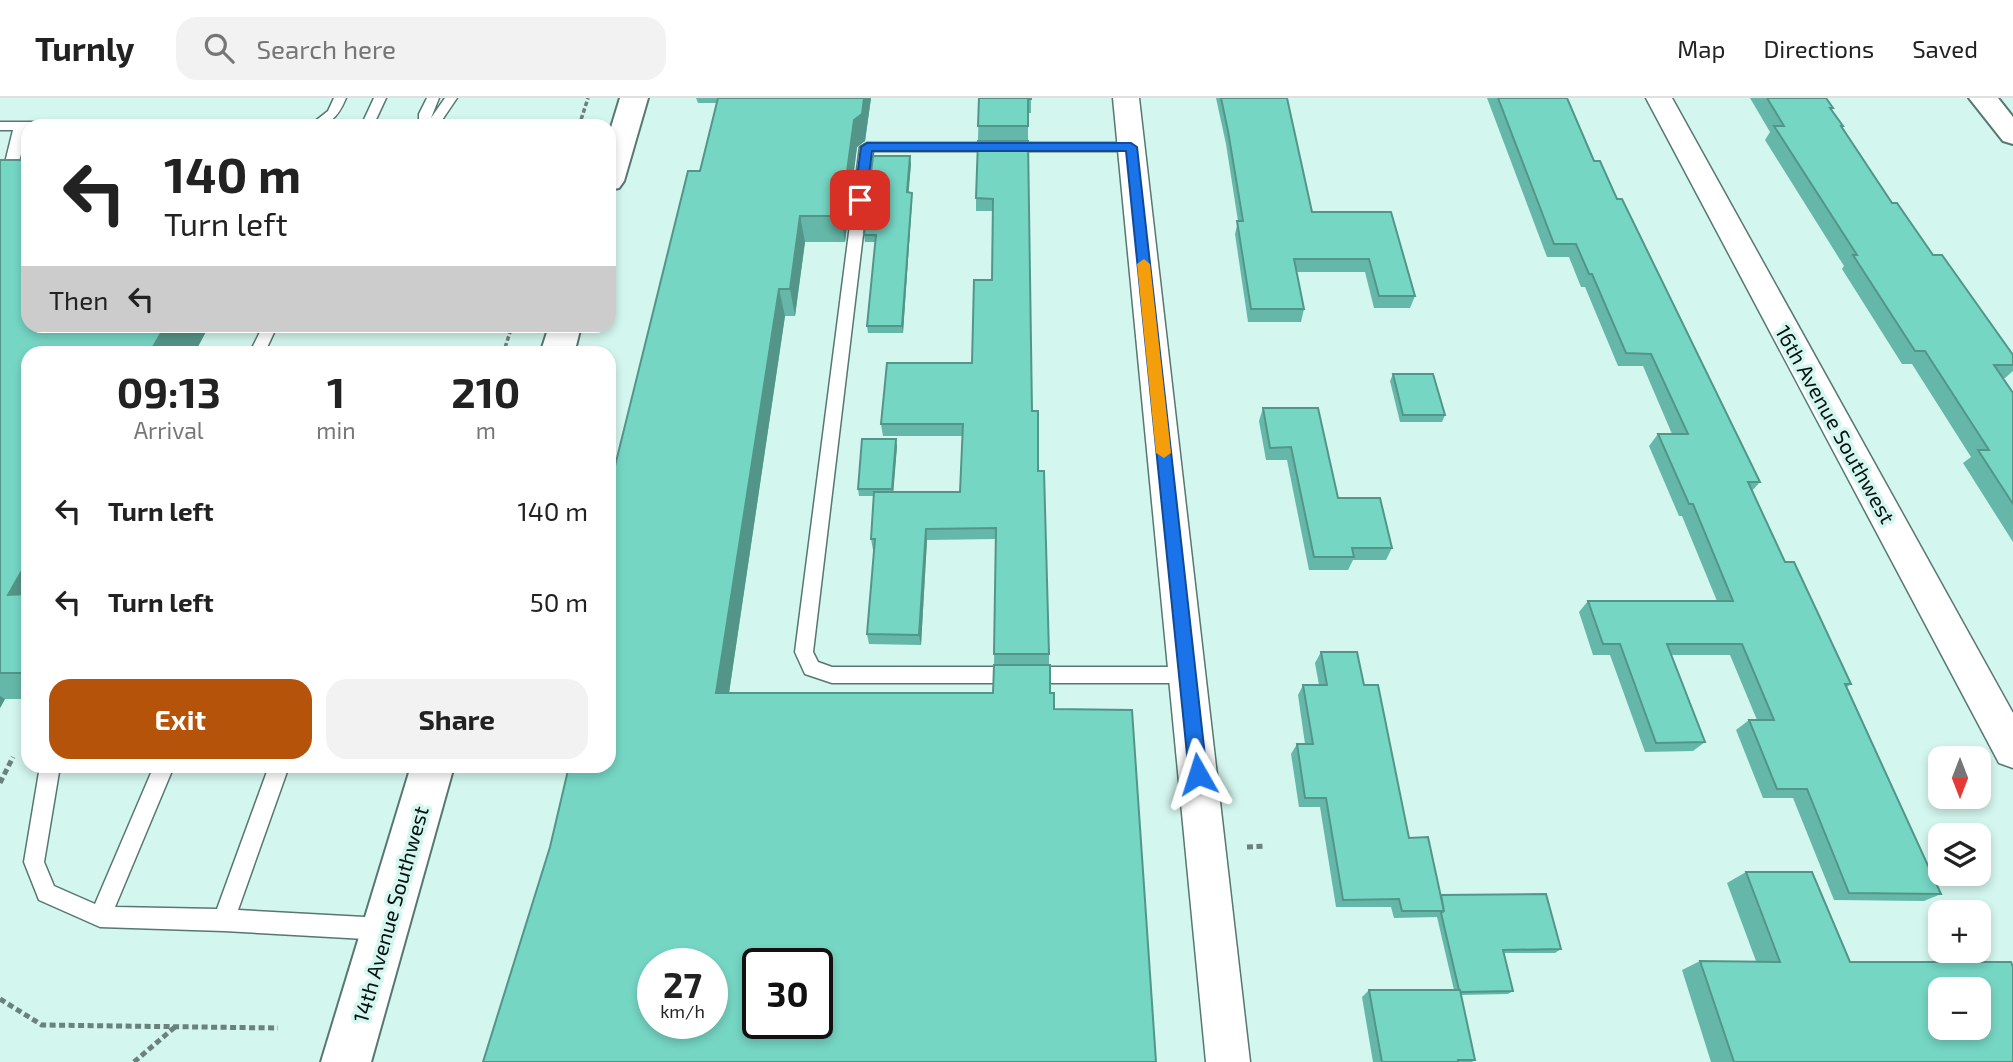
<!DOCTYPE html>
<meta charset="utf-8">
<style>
body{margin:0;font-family:"Exo 2",sans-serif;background:#f2f2f2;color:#222;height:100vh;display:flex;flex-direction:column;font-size:26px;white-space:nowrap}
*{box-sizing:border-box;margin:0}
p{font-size:23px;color:#767676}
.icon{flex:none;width:38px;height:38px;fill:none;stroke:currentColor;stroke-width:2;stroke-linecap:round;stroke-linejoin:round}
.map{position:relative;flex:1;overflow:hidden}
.details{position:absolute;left:21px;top:248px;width:595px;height:427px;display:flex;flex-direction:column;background:#fff;border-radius:21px;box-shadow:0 4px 10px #0003}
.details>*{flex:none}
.top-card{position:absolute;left:21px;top:21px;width:595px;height:214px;border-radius:21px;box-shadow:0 4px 10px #0003;background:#fff;color:#222;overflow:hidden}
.needle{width:46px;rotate:180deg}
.controls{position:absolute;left:1928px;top:648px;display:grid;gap:14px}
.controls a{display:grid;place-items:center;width:63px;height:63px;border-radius:14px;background:#fff;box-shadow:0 4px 10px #0003;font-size:35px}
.speed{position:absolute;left:637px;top:850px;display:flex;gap:14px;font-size:35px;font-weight:700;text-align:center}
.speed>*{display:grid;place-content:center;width:91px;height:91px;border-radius:50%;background:#fff;box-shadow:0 4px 10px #0003;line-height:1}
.speed small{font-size:18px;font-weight:400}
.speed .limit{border:4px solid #111;border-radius:10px;background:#fff;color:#111}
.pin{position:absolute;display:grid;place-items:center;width:60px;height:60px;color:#fff;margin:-30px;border-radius:14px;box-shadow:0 4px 10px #0006}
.me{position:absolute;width:77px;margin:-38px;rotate:354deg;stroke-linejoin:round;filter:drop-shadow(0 0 5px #0008)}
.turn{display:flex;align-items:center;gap:24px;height:147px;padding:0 28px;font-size:32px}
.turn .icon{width:91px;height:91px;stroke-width:2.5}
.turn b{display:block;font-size:49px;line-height:60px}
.then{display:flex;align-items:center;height:66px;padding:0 28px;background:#0003;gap:14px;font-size:26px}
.eta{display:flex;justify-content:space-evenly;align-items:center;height:119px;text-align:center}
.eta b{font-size:42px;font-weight:700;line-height:49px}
.action{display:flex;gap:14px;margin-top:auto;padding:14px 28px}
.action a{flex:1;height:80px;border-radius:21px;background:#b45309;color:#fff;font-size:28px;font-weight:700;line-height:80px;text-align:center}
.action a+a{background:#f2f2f2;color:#222}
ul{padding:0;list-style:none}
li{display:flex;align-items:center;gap:21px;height:91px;padding:0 28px}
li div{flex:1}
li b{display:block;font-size:26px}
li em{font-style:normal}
header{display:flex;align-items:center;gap:42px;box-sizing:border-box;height:98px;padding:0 35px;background:#fff;border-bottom:2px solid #e0e0e0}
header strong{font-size:33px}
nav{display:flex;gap:38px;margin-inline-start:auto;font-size:24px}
.search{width:490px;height:63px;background:#f2f2f2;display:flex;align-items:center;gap:18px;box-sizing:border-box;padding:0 24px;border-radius:21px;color:#767676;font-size:26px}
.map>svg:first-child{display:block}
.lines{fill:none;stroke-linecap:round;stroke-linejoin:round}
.service-casing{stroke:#577770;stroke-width:3}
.minor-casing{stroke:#577770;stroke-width:3}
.tertiary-casing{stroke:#577770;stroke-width:4}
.path-far1{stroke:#6a817c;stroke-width:3.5;stroke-dasharray:4.5 2.5;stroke-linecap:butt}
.path{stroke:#6a817c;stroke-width:5;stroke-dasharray:6 3.5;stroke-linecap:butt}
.service{fill:#fff;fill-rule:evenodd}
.minor{fill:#fff;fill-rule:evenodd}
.tertiary{fill:#fff;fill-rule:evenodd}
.wall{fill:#65b8a9}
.shaded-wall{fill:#539689}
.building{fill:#76d6c4;stroke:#539689;stroke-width:2;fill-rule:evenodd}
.route{fill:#1a73e8;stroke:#114b97;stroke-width:2}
.slow{fill:#f59e0b}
.labels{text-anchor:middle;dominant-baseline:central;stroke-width:7;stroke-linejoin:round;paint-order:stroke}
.street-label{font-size:21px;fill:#05100e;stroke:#d3f6ee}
</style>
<header>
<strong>Turnly</strong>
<div class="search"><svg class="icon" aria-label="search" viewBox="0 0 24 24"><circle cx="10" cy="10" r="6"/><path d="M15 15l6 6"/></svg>Search here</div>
<nav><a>Map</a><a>Directions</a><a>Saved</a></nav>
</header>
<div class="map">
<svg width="2013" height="964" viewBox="0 0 2013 964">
<rect width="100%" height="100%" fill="#d3f6ee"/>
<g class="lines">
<!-- service casing -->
<g class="service-casing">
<g id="service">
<path d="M334,0H346C338,19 330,28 309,28L328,13Z"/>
<path d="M374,0H386L373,28H361Z"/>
<path d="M427,0H439L431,20L445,0H457L438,28H419V16Z"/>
<path d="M0,24H149L155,28H28L16,76H28V84L8,85L1,81L13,32H0Z"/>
<path d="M867,45H1131L1138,49L1131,53H873L813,554L818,564L832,569H1187L1194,571L1196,577L1194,583L1187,585H832L805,576L795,554L860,49Z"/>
<path d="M263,228H277L264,256H249Z"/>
<path d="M40,668H60L44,764L54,788L95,806L154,668H174L115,809L217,811L269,668H289L238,812L383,820L390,824L394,831L390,838L383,842L224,833L100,829L39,802L24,764Z"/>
</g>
</g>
<!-- minor casing -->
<g class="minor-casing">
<g id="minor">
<path d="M1113,0H1139L1250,964H1206Z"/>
<path d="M1646,0H1672L2013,615V670L1999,665Z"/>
</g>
</g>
<!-- tertiary casing -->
<g class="tertiary-casing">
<g id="tertiary">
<path d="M620,0H648L624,83L619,90L609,92V36Z"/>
<path d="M1969,0H1998L2013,19V46L2003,43Z"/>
<path d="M549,228H581L574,256H540Z"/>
<path d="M411,668H454L371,964H321Z"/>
</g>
</g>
<!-- path-far1 -->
<g class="path-far1">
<path d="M579,28L588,0"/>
<path d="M503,256L512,228"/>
</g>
<!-- path -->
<g class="path">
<path d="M0,685L13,659"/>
<path d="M1247,749L1266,748"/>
<path d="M0,901L42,927L278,930"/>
<path d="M134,964L175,929"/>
</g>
<!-- service -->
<use href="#service" class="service"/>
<!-- minor -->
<use href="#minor" class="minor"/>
<!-- tertiary -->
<use href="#tertiary" class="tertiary"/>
</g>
<!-- wall -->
<g class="wall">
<path d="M696,0H871L865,43L857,49L845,144H805L795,218H785L729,595H1050L609,668L717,5H698Z"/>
<path d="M979,0H1031V15H1028V42H978Z"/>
<path d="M1216,0H1287L1312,114L1415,198L1410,210H1374L1365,174H1296L1304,211L1301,224H1248L1235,136L1238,123L1226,46Z"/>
<path d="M1487,0H1567L1594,63L1617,101L1760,384L1752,393L1785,464L1851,586L1847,589L1941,796L1924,803L1834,802L1793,700H1763L1736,632L1749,622H1757L1730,557H1671L1705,644L1693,653L1645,654L1610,557H1593L1579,514L1588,503H1717L1682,418H1679L1649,348L1658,336H1672L1643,268H1618L1585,189H1581L1569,159H1547Z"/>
<path d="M1750,0H1826L1833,10L1832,12L1843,28L1842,30L1892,105L2013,257V273L2005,280H2003L2013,295V444L1963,365L1971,359L1912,266H1902L1842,171L1844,168L1765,42L1770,34Z"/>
<path d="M1028,43L1032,313L1038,373L1049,556V566H994L996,441L927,442L921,547L869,546L867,536L874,452H873L871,441L874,398H859L858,391L897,348L893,394H960L962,338H883L881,326L972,265L992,182L993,113H976V100Z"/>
<path d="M0,62L209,228L194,256H28V601H5L0,610Z"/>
<path d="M911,66L908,94L912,102L903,235H868L867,228L875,144H865L864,137Z"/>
<path d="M1393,276L1445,317L1442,324H1400L1390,283Z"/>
<path d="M1263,310L1338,400L1392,450L1386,462H1353L1348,472H1309L1287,362H1266L1259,323Z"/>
<path d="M1321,554L1364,587L1409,740L1441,797L1561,851L1555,855H1504L1513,893L1508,896L1461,897L1475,962L1472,964H1373L1362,899L1369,892H1454L1437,819L1394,820L1391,809H1336L1320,709H1299L1291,656L1297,646H1305L1298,597L1303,587H1319L1315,565Z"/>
<path d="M1746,774L1850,864L2013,964H1711L1682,872L1700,863H1756L1727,785Z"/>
</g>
<!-- shaded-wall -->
<g class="shaded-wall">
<path d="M864,0H871L865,43L857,49L845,144L841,118L854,22Z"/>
<path d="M910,58L911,66L908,102L907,94Z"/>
<path d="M912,95V102L903,235L902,228Z"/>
<path d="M800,118L805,144L795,218L790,191Z"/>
<path d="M779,191L785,218L726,615L716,595Z"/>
<path d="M165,228H209L194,256H149Z"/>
<path d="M896,341L897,348L893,398L892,391Z"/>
<path d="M926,431L927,442L921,547L919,537Z"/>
<path d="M28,462V511L8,497Z"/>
<path d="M0,598L5,601L0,610Z"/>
</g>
<!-- building -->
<g class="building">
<path d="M718,0H864L862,16L854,22L841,118H800L790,191H779L716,595H993L994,567H1050V595H1054V611L1132,612L1156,964H483L550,749L569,668H609V392L688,73H700ZM653,866H712V926H653ZM758,866H817V926H758Z"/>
<path d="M979,0H1031V1H1028V28H978Z"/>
<path d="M1221,0H1287L1312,114H1391L1415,198H1379L1369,161H1294L1304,211H1251L1237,123H1243L1228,33Z"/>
<path d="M1498,0H1567L1594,63H1600L1617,101H1622L1760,384H1748L1785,464H1794L1851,586H1845L1941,796L1849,795L1807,691H1777L1749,622H1774L1742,546H1667L1705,644L1656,645L1620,546H1603L1588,503H1733L1693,406H1689L1658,336H1688L1651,256L1626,255L1592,176H1589L1576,146H1554Z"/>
<path d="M1767,0H1826L1833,10H1830L1843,28H1841L1892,105H1897L1933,157H1942L2013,257V267H1994L2013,295V406L1978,352H1989L1925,253H1915L1853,157H1857L1774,28H1784Z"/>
<path d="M978,43H1028L1032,313H1038V373H1044L1049,556H994L996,430L926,431L919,537L867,536L875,441H871L874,394H960L963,326H881L887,265H972L974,182H992L993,101L976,100Z"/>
<path d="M873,58H910L907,94L912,95L902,228H867L876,137H864Z"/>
<path d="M0,62H28V228H165L149,256H28V462L8,497L28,496V575H0Z"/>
<path d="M1393,276H1433L1445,317H1403Z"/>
<path d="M1263,310H1318L1338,400H1380L1392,450H1352L1354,459H1314L1291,349L1270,350Z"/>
<path d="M862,341H896L892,391H858Z"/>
<path d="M1321,554H1357L1364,587H1378L1409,740L1428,739L1444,813H1402L1399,801L1343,802L1326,700H1305L1297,646H1313L1303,587H1327Z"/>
<path d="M1746,774H1812L1850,864H2011L2013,869V964H1734L1700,863L1780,864ZM1941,891H1979V929H1941Z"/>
<path d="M1546,796L1561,851L1503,852L1513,893L1461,894L1459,892L1441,815L1444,813L1441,797Z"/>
<path d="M1369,892H1460L1475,962H1458V964H1382Z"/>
</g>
<!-- route -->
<path class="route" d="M867,45H1131L1137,49L1207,676L1204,682L1198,684L1191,682L1189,676L1126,53H872L866,102L860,106L854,102L861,49Z"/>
<!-- slow -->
<path class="slow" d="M1144,161L1150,166L1171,355L1164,360L1156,355L1137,166Z"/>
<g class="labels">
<!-- street labels -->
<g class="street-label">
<text transform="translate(1836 326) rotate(61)">16th Avenue Southwest</text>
<text transform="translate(390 816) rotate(-74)">14th Avenue Southwest</text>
</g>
</g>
</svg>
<div class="controls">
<a><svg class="needle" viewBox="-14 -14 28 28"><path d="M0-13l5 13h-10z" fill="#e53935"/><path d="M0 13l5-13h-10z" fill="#767676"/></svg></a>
<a><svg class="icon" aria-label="layers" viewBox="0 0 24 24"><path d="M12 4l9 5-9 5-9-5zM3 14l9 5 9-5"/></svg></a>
<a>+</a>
<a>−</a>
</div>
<div class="speed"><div>27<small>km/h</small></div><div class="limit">30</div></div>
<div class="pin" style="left:860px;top:102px;background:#d93025"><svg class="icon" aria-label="arrive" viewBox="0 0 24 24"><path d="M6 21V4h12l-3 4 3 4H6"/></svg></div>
<svg class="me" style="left:1198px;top:676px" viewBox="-20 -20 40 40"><path d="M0-17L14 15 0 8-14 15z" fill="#1a73e8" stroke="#fff" stroke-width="4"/></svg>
<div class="top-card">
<div class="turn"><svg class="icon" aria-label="left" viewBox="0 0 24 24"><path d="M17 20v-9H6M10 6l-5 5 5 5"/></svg><div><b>140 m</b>Turn left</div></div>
<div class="then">Then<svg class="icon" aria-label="left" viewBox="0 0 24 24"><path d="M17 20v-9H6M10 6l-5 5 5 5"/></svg></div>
</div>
<section class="details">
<div class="eta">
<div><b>09:13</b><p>Arrival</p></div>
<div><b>1</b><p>min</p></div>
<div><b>210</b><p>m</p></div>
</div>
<ul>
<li><svg class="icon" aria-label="left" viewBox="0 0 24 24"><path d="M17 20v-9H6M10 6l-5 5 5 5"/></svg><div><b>Turn left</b></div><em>140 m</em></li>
<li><svg class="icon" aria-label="left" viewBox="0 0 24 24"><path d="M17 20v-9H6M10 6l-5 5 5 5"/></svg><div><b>Turn left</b></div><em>50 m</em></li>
</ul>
<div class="action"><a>Exit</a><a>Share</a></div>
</section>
</div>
